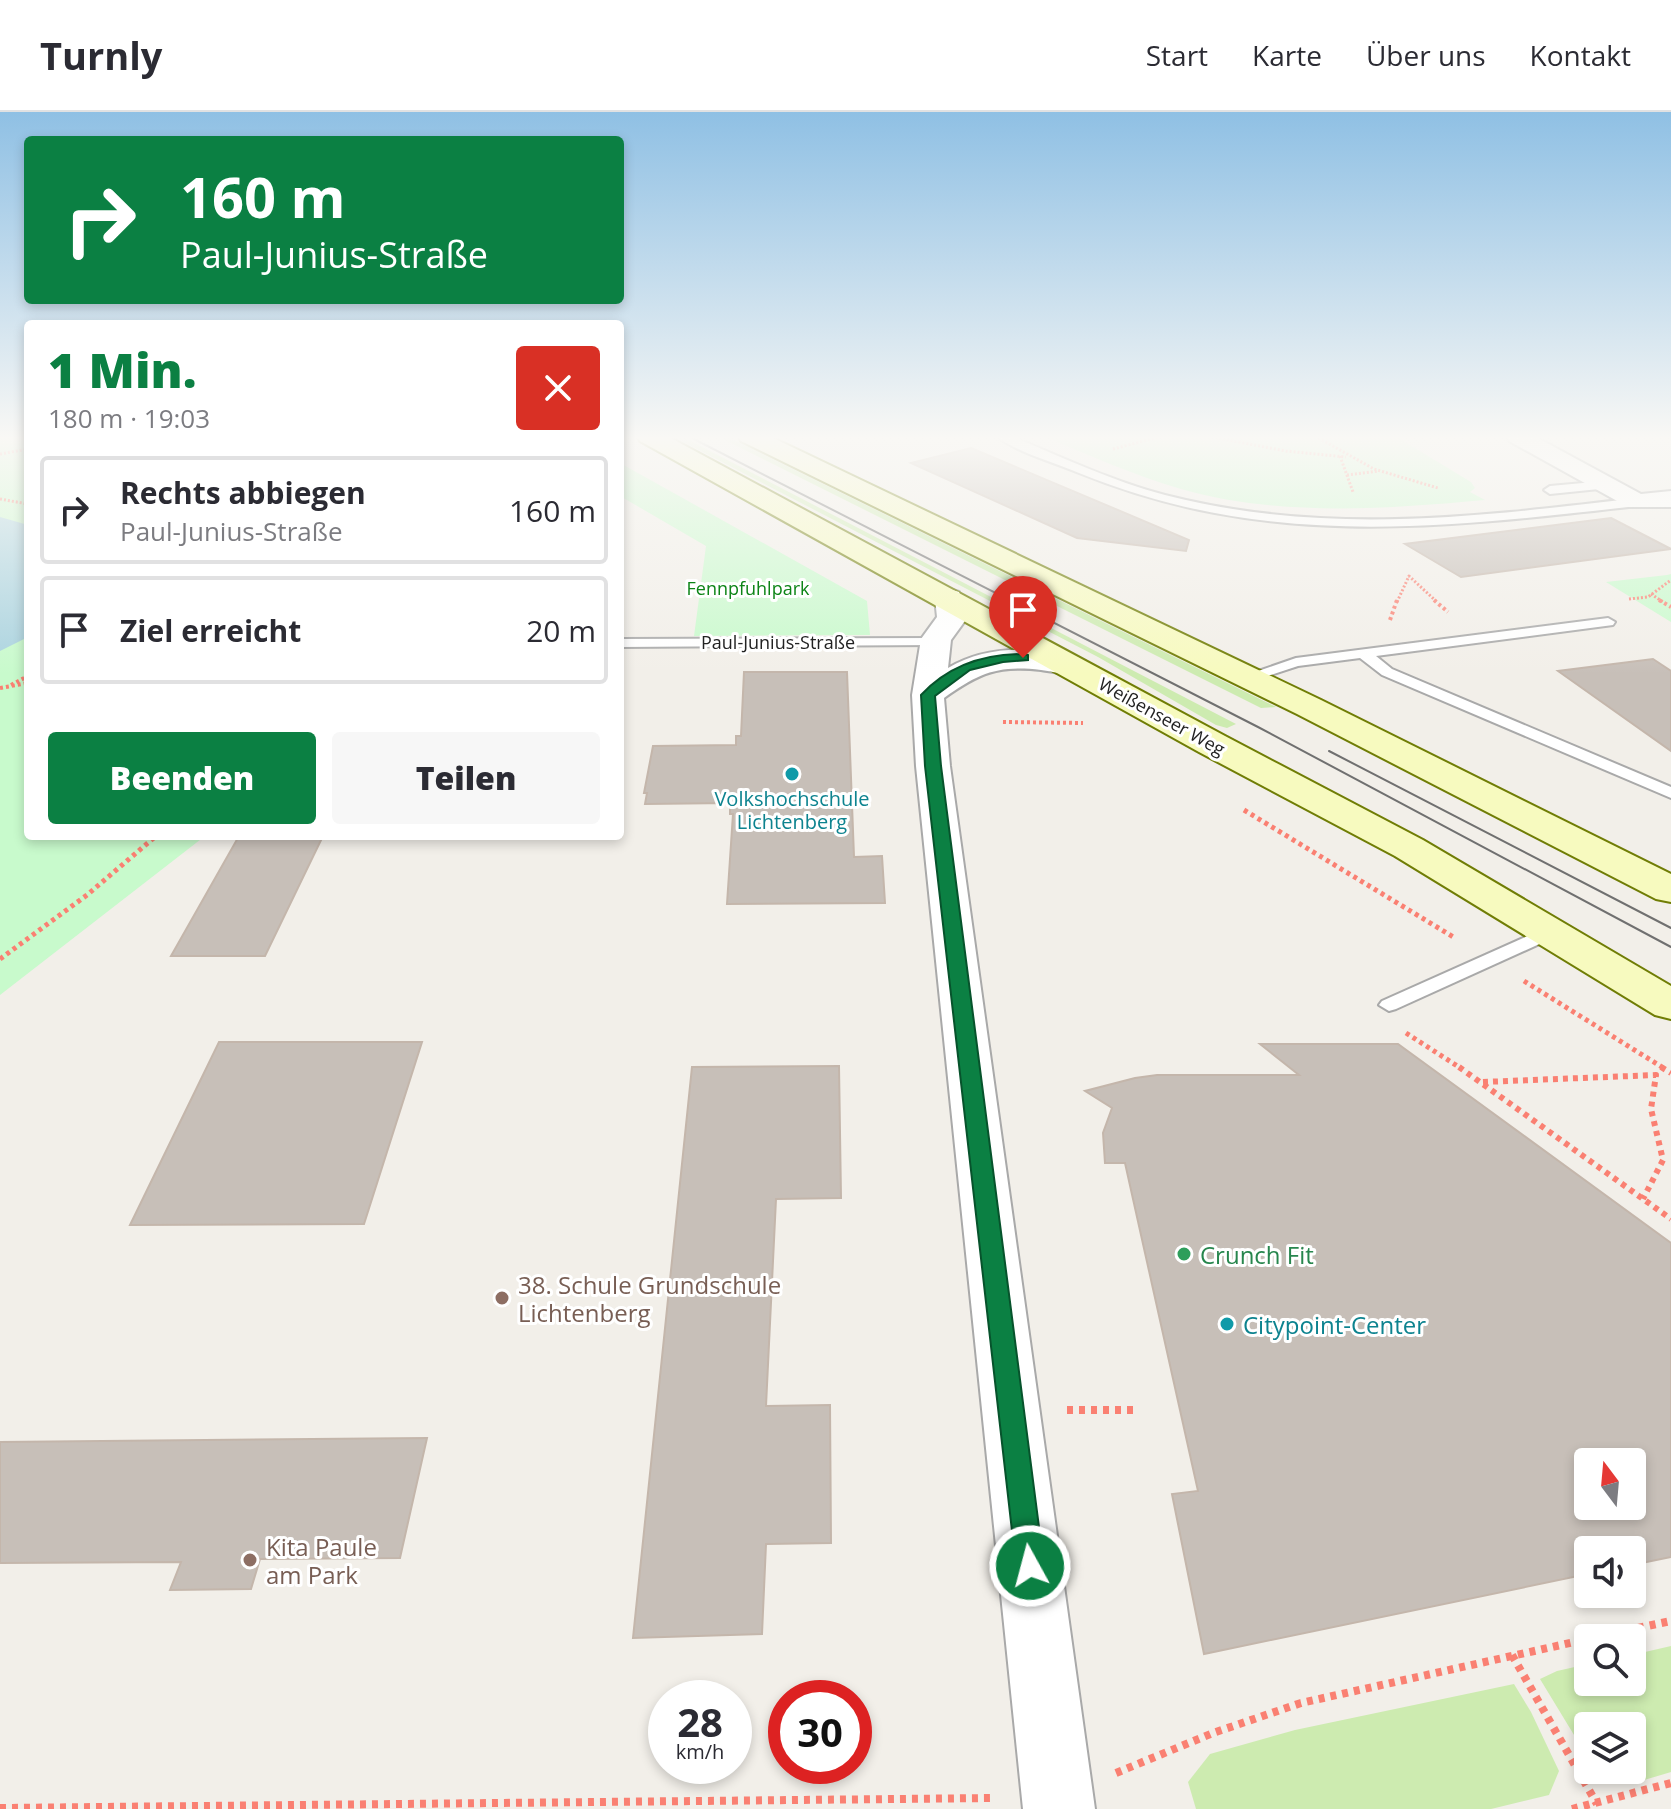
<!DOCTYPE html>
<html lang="de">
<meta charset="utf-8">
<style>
body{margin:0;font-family:"Open Sans",sans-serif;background:#f7f7f7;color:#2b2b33;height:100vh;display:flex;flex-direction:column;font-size:30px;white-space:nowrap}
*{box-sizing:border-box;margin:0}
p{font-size:26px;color:#7c7c81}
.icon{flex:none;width:44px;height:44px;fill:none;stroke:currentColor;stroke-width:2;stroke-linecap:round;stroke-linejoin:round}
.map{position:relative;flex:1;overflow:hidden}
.panel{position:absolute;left:24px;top:208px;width:600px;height:520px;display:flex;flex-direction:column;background:#fff;border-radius:8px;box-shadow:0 4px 12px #0003}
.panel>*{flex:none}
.top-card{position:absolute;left:24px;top:24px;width:600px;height:168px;border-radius:8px;box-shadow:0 4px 12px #0003;background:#0b8043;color:#fff;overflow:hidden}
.needle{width:52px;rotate:344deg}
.controls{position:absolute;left:1574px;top:1336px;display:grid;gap:16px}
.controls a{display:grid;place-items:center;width:72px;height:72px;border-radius:8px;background:#fff;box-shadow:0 4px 12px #0003;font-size:40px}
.speed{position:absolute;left:648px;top:1568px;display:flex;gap:16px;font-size:40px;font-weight:700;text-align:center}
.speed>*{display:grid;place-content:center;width:104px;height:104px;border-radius:50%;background:#fff;box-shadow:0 4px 12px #0003;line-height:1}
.speed small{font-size:20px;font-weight:400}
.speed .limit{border:12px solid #d22;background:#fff;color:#111}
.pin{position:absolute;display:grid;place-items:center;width:68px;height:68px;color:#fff;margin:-82px -34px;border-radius:50% 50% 50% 0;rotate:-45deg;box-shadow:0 0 8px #0007}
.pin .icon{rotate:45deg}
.me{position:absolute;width:88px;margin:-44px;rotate:353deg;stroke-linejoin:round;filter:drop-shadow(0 0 6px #0008)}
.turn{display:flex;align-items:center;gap:28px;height:168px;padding:0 24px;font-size:36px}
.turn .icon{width:104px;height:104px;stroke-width:2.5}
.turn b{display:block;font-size:56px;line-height:68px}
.round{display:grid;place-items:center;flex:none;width:84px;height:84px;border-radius:8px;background:#f7f7f7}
.head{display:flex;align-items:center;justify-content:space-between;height:136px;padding:0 24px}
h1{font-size:48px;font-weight:800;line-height:60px;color:#0b8043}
.action{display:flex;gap:16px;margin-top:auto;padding:16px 24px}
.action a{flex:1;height:92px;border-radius:8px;background:#0b8043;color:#fff;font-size:32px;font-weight:800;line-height:92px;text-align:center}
.action a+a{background:#f7f7f7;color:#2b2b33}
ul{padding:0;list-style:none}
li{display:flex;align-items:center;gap:24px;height:108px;margin:0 16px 12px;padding:0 8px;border:4px solid #e1e1e2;border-radius:8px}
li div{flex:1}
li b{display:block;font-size:30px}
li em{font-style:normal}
header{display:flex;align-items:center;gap:48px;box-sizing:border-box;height:112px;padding:0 40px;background:#fff;border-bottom:2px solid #e1e1e2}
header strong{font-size:38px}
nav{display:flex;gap:44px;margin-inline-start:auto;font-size:28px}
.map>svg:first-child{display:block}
.grass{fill:#cdebb0}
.park{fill:#c8facc}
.water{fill:#aad3df}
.building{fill:#c7bfb8;stroke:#c4b6ab;stroke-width:2;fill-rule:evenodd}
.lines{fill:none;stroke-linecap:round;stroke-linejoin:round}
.service-casing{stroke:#a9a9a9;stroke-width:4}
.minor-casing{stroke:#a9a9a9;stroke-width:4}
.secondary-casing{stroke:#707d05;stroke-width:4}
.path-far4{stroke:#fa8072;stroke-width:3;stroke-dasharray:2 2;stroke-linecap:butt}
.path-far3{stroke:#fa8072;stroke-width:4;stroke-dasharray:3 3;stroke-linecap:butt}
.path-far2{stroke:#fa8072;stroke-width:5;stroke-dasharray:4 4;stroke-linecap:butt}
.path-far1{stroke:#fa8072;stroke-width:6;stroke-dasharray:5 5;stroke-linecap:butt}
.path{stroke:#fa8072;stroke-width:8;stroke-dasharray:6 6;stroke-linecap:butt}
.service{fill:#fff;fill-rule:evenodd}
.minor{fill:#fff;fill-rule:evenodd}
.secondary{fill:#f7fabf;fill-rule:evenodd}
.tram{stroke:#707070;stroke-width:2}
.route{fill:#0b8043;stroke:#07532c;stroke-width:2}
.culture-dot{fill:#0f9aa8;stroke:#fff;stroke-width:3}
.leisure-dot{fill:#2e9e5b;stroke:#fff;stroke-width:3}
.education-dot{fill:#8d6e63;stroke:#fff;stroke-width:3}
.labels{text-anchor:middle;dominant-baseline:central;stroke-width:6;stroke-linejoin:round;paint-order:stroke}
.far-park-label{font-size:18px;fill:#0c8416;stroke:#fff}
.far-street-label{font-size:18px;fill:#222;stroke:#fff}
.culture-label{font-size:20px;fill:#0d838f;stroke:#fff}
.near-leisure-label{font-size:24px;fill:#27864d;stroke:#fff;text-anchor:start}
.near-education-label{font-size:24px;fill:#785e54;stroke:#fff;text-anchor:start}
.near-culture-label{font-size:24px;fill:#0d838f;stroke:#fff;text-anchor:start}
</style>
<header>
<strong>Turnly</strong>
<nav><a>Start</a><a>Karte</a><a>Über uns</a><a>Kontakt</a></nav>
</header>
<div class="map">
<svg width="1671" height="1697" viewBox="0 0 1671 1697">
<rect width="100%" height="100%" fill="#f2efe9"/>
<!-- grass -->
<g class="grass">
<path d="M672,324H681L1236,612L1227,616L1216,613L1098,545Z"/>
<path d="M717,324H726L1276,595L1261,596Z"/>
<path d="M1671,1534V1660C1645,1667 1616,1682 1595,1658H1632V1614H1588V1646L1540,1567L1557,1559L1588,1552V1570H1632V1543Z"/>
<path d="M1514,1572L1531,1600L1559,1659L1549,1683L1491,1697H1196L1188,1670L1210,1642L1295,1618Z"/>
</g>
<!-- park -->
<g class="park">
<path d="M0,324H28V724H205L0,883Z"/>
<path d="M1043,324H1395L1471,370L1475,376L1470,380L1485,388C1384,397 1279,405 1181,377C1133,363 1089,343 1043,324Z"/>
<path d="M620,351L867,489L870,523L694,524L706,434L620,384Z"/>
<path d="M1671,462V510L1606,470L1667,463Z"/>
</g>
<!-- water -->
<path class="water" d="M0,405L28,413V525L0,539Z"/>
<!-- building -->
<g class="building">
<path d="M971,336L1189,428L1186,439L1077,426L911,351Z"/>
<path d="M1611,406L1671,437L1461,465L1405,432Z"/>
<path d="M1653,547L1671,559V639L1558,559Z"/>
<path d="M744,560H847L854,745L882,744L885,791L727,792L733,702H730V691L645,692L647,681H644L653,634L736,633V624H741Z"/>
<path d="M239,724H323L265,844H171Z"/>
<path d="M219,930H422L364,1112L130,1113Z"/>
<path d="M1260,932H1398L1671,1131V1445L1632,1453V1438H1588V1462L1204,1542L1172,1382L1198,1379L1125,1051H1105L1103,1021L1112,996L1085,979L1135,966L1157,963H1299ZM1588,1350H1632V1394H1588Z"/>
<path d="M839,954L841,1086L776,1087L766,1294L830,1293L831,1431L766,1432L762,1522L633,1526L692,955Z"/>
<path d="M427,1326L400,1446L260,1447L251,1477L170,1478L181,1450L0,1451V1330Z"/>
</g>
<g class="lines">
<!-- service casing -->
<g class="service-casing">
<g id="service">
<path d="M996,324H1011C1062,345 1111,369 1165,383C1325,424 1475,405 1637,386L1643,390L1637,394C1441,416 1268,438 1079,361C1053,350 1018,341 996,324Z"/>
<path d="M1605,369L1609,370V376L1550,382L1544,378L1550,374Z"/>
<path d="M1608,506L1615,510L1613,513L1376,544L1392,557L1671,675V686L1382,563L1360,546L1298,554L1246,571L1238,566L1296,546Z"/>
<path d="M935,526L942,530L940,533L620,535V527Z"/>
<path d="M1550,814L1557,816L1560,820L1557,824L1396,897L1389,899L1379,893L1382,889Z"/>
</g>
</g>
<!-- minor casing -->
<g class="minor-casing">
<g id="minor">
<path d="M1506,324H1534L1641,382L1671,379V395H1628L1509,329Z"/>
<path d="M949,477L959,480L967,506L951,528L948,556C988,532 1035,535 1079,546L1084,553L1079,560C1066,563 1054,560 1041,558C998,553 979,561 944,586L950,654L1095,1697H1023L916,654L912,583L921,527L937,505L935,486L939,480Z"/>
</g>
</g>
<!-- secondary casing -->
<g class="secondary-casing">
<g id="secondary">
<path d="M637,324H667L1225,624L1423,728L1671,874V907L1655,903L1395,744L1199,640L640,329Z"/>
<path d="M738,324H769L1321,588L1671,762V790L1656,787L1297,602L741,329Z"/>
</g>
</g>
<!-- path-far4 -->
<g class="path-far4">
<path d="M1207,324L1286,339L1346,345"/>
<path d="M1315,324L1374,357L1438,376"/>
<path d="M1113,337L1162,324"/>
<path d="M0,342L28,337"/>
<path d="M1340,344L1353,380"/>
<path d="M1347,363L1378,359"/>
<path d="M0,387L28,392"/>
<path d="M1651,482L1663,490"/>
<path d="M1629,487L1648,485L1671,468"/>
<path d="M1397,490L1409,464L1437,490"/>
</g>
<!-- path-far3 -->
<g class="path-far3">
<path d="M1434,488L1448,500"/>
<path d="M1659,488L1671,495"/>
<path d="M1390,508L1397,488"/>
<path d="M11,573L28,564"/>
<path d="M0,576L28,571"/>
<path d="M1003,610L1083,611"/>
</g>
<!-- path-far2 -->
<g class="path-far2">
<path d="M1244,698L1455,826"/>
<path d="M0,847L87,783L156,724"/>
<path d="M1524,869L1665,957"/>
<path d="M1406,921L1462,957"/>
</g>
<!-- path-far1 -->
<g class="path-far1">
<path d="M1459,955L1671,1107"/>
<path d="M1661,955L1671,961"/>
<path d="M1483,970L1656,963L1651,997L1663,1048L1643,1087"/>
</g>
<!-- path -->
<g class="path">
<path d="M1067,1298H1138"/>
<path d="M1591,1526L1671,1509"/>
<path d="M1512,1543L1597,1692"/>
<path d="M1116,1661L1213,1621L1301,1591L1588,1527"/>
<path d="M0,1696L995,1686"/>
<path d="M1572,1697L1671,1671"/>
</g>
<!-- service -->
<use href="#service" class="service"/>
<!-- minor -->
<use href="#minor" class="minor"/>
<!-- secondary -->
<use href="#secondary" class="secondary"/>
<!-- tram -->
<g class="tram">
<path d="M688,324L1258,615L1671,835"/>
<path d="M1329,639L1671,816"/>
</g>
</g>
<!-- sky -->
<linearGradient id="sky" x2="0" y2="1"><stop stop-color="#8fc0e4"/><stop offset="0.58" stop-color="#f9f8f5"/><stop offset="1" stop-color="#f9f8f5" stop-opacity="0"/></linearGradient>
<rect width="1671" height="562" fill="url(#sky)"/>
<!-- route -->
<path class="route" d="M1023,542L1028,543V548L1003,550L970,558L935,584L941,654L1044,1454L1040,1463L1030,1467L1020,1463L1016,1454L925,654L921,583C948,554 984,542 1023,542Z"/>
<!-- markers -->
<g class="culture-dot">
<circle cx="792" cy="662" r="8"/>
<circle cx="1227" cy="1212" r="8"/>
</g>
<circle class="leisure-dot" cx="1184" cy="1142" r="8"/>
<g class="education-dot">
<circle cx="502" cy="1186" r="8"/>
<circle cx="250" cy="1448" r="8"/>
</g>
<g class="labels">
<!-- far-park labels -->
<g class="far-park-label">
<text x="748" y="476">Fennpfuhlpark</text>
</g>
<!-- far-street labels -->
<g class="far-street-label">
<text x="778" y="530">Paul-Junius-Straße</text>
<text transform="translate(1162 604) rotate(29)">Weißenseer Weg</text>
</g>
<!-- culture labels -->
<g class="culture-label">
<text x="792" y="686">Volkshochschule<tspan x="792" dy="23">Lichtenberg</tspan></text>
</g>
<!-- near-leisure labels -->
<g class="near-leisure-label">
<text x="1200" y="1142">Crunch Fit</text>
</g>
<!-- near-education labels -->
<g class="near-education-label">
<text x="518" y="1172">38. Schule Grundschule<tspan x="518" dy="28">Lichtenberg</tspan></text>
<text x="266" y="1434">Kita Paule<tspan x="266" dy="28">am Park</tspan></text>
</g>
<!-- near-culture labels -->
<g class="near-culture-label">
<text x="1243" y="1212">Citypoint-Center</text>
</g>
</g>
</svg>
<div class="controls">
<a><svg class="needle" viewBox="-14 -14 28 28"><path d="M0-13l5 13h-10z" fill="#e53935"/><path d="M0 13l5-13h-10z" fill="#7c7c81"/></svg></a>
<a><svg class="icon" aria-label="sound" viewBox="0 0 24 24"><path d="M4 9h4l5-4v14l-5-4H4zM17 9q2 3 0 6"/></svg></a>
<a><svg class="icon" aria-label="search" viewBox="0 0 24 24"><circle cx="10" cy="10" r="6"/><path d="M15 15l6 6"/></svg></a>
<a><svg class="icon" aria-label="layers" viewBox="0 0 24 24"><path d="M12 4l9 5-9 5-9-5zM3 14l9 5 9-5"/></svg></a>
</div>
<div class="speed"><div>28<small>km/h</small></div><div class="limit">30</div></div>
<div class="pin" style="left:1023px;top:546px;background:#d93025"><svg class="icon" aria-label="arrive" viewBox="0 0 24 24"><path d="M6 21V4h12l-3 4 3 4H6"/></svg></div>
<svg class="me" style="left:1030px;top:1454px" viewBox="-20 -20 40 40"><circle r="17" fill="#0b8043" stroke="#fff" stroke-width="3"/><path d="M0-11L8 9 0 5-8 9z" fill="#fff"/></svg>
<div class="top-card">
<div class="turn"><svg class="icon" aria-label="right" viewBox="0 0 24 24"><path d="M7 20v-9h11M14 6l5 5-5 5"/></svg><div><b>160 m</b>Paul-Junius-Straße</div></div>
</div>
<section class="panel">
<div class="head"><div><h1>1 Min.</h1><p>180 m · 19:03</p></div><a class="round" style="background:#d93025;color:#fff"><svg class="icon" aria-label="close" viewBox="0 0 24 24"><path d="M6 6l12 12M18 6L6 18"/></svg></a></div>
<ul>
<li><svg class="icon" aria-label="right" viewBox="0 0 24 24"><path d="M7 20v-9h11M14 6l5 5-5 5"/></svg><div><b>Rechts abbiegen</b><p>Paul-Junius-Straße</p></div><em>160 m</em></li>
<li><svg class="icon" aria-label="arrive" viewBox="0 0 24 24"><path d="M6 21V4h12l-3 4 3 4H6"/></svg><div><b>Ziel erreicht</b></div><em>20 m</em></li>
</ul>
<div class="action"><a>Beenden</a><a>Teilen</a></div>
</section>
</div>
